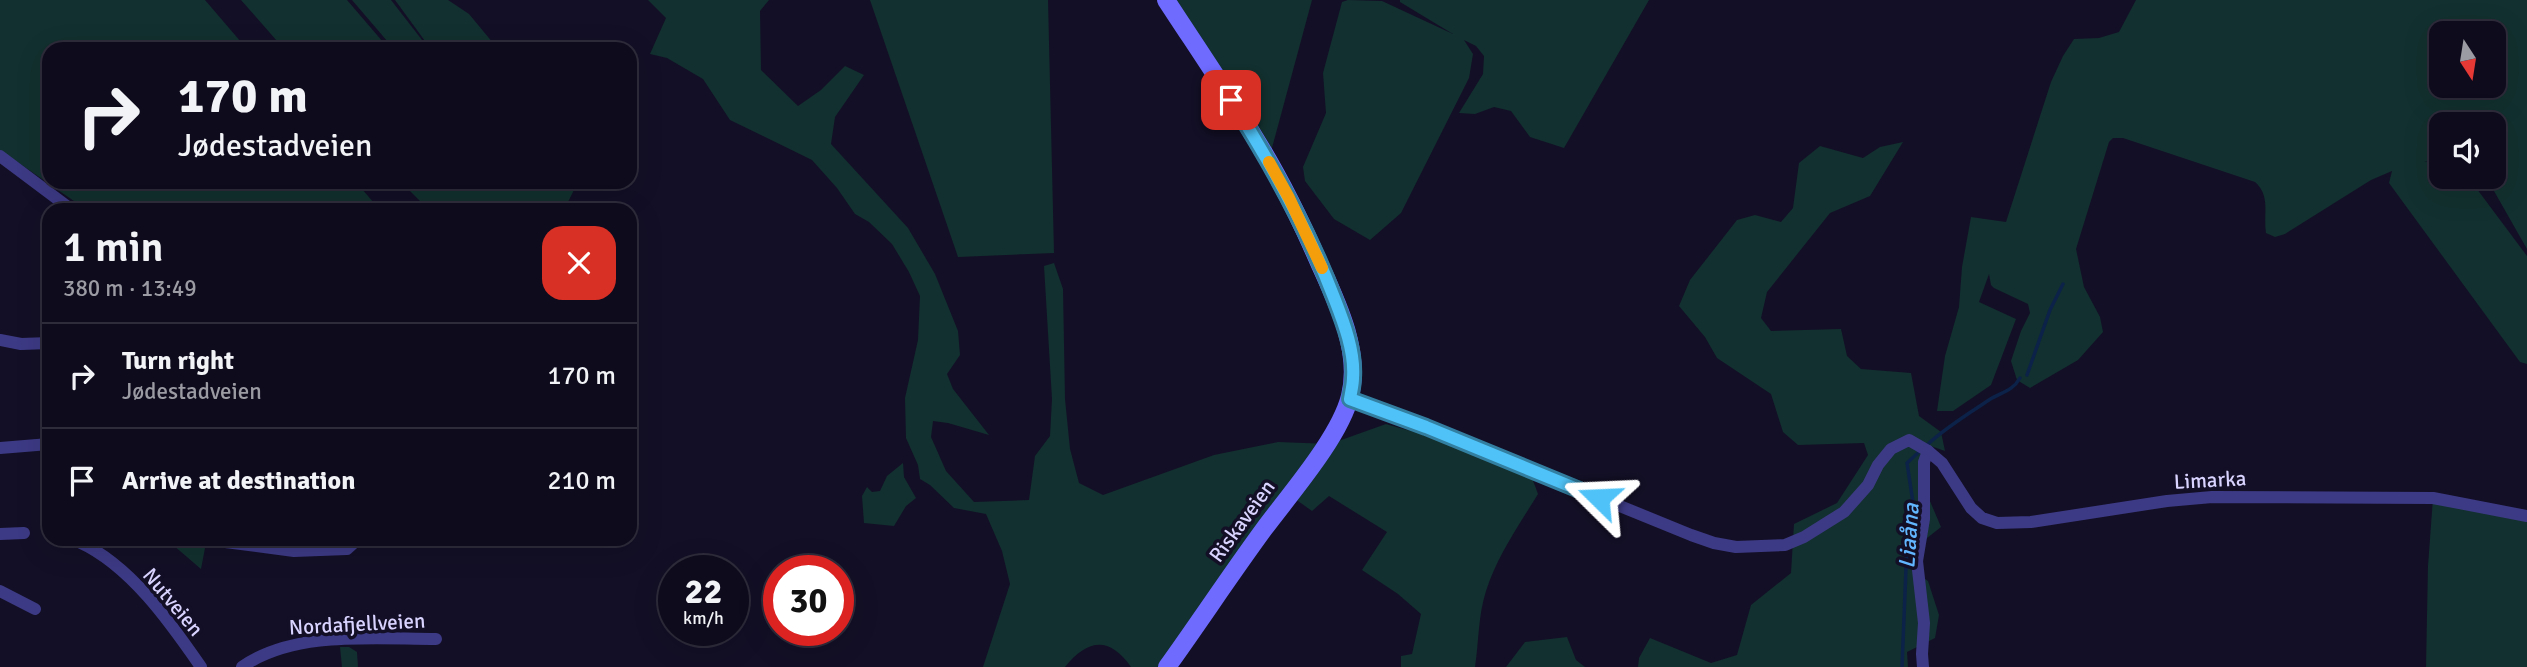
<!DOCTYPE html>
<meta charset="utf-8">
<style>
body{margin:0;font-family:Signika,sans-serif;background:#1c1929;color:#f1f3f6;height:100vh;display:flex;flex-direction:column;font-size:26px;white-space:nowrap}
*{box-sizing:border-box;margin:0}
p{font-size:23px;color:#9b9ba3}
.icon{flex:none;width:38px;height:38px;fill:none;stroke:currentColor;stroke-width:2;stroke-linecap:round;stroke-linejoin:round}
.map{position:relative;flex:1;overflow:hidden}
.drawer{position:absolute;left:42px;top:203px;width:595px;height:343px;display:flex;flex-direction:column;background:#0e0b1c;border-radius:21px;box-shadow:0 7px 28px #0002,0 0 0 2px #2e2b3b}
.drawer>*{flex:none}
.top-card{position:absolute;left:42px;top:42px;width:595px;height:147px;border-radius:21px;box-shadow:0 7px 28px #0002,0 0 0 2px #2e2b3b;background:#0e0b1c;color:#f1f3f6;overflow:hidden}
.needle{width:46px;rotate:168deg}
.fabs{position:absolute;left:2429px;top:21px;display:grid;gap:14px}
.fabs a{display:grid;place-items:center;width:77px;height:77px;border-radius:14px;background:#0e0b1c;box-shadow:0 7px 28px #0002,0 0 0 2px #2e2b3b;font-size:35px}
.speed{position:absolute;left:658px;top:555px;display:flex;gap:14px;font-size:35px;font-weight:700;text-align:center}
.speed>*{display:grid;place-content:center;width:91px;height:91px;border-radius:50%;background:#0e0b1c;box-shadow:0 7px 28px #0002,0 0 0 2px #2e2b3b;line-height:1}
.speed small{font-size:18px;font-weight:400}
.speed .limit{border:10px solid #d22;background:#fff;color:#111}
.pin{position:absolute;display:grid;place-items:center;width:60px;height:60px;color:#fff;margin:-30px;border-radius:14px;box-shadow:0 4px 10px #0006}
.me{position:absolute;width:77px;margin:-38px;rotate:291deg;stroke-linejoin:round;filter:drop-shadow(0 0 5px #0008)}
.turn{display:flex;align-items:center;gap:24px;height:147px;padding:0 21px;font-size:32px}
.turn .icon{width:91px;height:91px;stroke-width:2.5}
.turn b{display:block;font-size:49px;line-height:60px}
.round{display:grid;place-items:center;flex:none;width:74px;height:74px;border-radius:21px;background:#1c1929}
.summary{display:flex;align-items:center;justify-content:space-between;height:119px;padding:0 21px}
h1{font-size:42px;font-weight:600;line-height:52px}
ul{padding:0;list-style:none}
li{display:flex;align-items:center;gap:21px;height:105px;padding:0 21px;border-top:2px solid #2e2b3b}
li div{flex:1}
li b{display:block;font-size:26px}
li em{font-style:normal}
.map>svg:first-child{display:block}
.green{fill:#12302f;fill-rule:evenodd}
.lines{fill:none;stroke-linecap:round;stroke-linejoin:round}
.stream{stroke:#0c2248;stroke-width:3.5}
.street{stroke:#3d3a85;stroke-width:12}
.secondary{stroke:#6f6bff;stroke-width:18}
.route-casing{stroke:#337fa1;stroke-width:18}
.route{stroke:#4fc3f7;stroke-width:12}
.slow{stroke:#f59e0b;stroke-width:12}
.labels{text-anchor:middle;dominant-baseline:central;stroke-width:7;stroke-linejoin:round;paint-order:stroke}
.street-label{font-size:21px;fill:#d9d4ff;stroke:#130f26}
.water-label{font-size:23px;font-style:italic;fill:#62b6ff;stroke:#130f26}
</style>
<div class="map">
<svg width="2527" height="667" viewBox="0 0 2527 667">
<rect width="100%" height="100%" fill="#130f26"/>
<!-- green -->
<g class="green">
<path d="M0,0H205L247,49H49V182H356L380,210H87L0,150Z"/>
<path d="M241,0H347L389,49H284Z"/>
<path d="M352,0H391L429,49H394Z"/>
<path d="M395,0H448L469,14L498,49H433L425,41Z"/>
<path d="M648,0H769L760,11L761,70L798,106L821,90L845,66L864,75L835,117L831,144L908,228L935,274L958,331L960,355L947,374L953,389L989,435L948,423L933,421L931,437L946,471L974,502L1029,500L1035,456L1050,436L1052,399L1044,266L1054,263L1063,289L1065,399L1070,449L1079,483L1103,495L1214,455L1278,442L1330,444L1386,424L1428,436L1532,478L1538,494C1519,525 1497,556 1486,591C1478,616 1479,641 1475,667H1401V656L1412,654L1421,614L1398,594L1362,570L1387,532L1329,496L1312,511L1284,491L1173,667H1131C1109,636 1088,639 1065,667H983L1010,584L1002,551L986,514L954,508L930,485L920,479L918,465L906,438L905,398L918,340L920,296L909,272L892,244L869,222L855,214L837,188L812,160L730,120L703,79L667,58L650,54L666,18Z"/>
<path d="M870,0H1048L1054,253L958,257Z"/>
<path d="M1171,0H1312L1269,159Z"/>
<path d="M1348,0L1382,1L1453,34L1400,2V0H1649L1564,148L1530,137L1511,111L1494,107L1475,114L1459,113L1483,74L1484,56L1476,46L1464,40L1473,54L1469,78L1401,213L1370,240L1334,219L1305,181L1303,167L1326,113L1323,73L1342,2Z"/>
<path d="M2136,0H2527V249L2486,177H2494V124H2441V157L2424,162L2441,160V177H2468L2527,256V364L2520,362L2389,183L2392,171L2371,180L2285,234L2275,237L2266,233C2263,214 2271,196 2255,182L2123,138H2113L2109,142L2076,249L2084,287L2100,317L2103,332L2078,360L2030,388L2017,380L2011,361L2021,331L2030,313L2028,304L1994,288L1991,285L1989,274L1979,302L2016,319L1991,385L1953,411H1937L1945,356L1959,307L1962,267L1971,217L2006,222L2051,82L2063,56L2074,39L2099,38L2119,32ZM2441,33H2494V86H2441Z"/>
<path d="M1903,142L1870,196L1830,213L1767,292L1761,318L1771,331L1841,329L1847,356L1861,369L1911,373L1919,416L1941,432L1945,451L1922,443L1924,487L1941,527L1907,554L1911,569L1928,581L1939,615L1935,638L1907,652L1908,667H1638L1639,658L1650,638L1711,663L1737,655L1751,605L1791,573L1794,524L1837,503L1868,455L1864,443L1798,445L1783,432L1771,394L1717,358L1705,337L1679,306L1690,280L1737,220L1755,215L1781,222L1793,208L1799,163L1820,146L1863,158L1880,147Z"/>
<path d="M401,182H578L564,210H429Z"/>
<path d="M903,463L904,477L916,498L906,506L894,526L864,523L862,496L867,487L872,492L880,491L887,476Z"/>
<path d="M2433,498L2527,516V667H2426L2428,566Z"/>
<path d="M166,539H194L206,543L201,569Z"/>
<path d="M1567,637L1576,660L1585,667H1506L1525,642Z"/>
<path d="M340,647H349L357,652L358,667H342Z"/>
</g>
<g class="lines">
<!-- stream -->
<g class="stream">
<path d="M2027,375L2050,310L2063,284"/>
<path d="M1927,445C1945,428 1968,414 1989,400C2001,392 2012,392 2020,378"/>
<path d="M1902,667L1908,519L1914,509L1907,463L1921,450"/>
</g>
<!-- street -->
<g class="street">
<path d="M0,156L72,210"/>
<path d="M0,340L21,344L49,343"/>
<path d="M1350,399L1426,427L1691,535L1714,543L1736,547L1785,545L1804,537L1844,512L1868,485L1878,465L1891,449L1909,440L1928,451L1924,462V519L1917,561L1924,623L1922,654L1923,667"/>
<path d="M0,448L49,444"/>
<path d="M1928,451L1942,463L1971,508L1982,518L1997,523L2031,522L2167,501L2212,497L2433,498L2527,516"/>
<path d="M0,534L24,533"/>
<path d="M202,539L294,551L347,549L358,539"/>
<path d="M79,542C130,565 170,622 201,667"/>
<path d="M0,591L35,609"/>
<path d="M242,667C294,630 376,639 436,639"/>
</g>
<!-- secondary -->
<path class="secondary" d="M1166,0C1196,46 1227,91 1255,138C1280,178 1301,221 1320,265C1338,304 1361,352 1350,396C1340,437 1290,494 1264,529C1231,574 1200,621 1167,667"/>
</g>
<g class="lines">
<!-- route casing -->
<g class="route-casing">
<path id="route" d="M1231,100C1271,163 1308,229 1335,300C1344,323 1355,352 1353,378C1353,385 1351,392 1350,399L1426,427L1599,498"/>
</g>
<!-- route -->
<use href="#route" class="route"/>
<!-- slow -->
<path class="slow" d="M1269,162L1289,198L1322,268"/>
</g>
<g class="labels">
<!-- street labels -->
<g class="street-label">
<text transform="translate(2210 480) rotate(-3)">Limarka</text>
<text transform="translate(1242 521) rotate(-54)">Riskaveien</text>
<text transform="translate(173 602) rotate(50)">Nutveien</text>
<text transform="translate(357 624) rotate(-3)">Nordafjellveien</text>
</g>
<!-- water labels -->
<g class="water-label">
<text transform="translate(1909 536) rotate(-86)">Liaåna</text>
</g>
</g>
</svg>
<div class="fabs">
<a><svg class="needle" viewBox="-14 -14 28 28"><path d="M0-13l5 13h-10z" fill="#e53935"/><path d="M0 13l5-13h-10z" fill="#9b9ba3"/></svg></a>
<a><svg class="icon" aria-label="sound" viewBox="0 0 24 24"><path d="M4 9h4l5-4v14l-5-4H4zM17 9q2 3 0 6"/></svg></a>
</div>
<div class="speed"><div>22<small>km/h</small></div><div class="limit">30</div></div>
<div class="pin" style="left:1231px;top:100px;background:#d93025"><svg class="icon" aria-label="arrive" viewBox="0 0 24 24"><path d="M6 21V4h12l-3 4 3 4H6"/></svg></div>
<svg class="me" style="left:1599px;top:498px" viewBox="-20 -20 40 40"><path d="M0-17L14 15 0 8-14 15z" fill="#4fc3f7" stroke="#fff" stroke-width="4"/></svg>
<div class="top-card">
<div class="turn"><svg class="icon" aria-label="right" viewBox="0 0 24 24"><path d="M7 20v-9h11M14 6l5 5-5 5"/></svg><div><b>170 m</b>Jødestadveien</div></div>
</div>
<section class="drawer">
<div class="summary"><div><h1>1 min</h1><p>380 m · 13:49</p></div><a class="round" style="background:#d93025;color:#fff"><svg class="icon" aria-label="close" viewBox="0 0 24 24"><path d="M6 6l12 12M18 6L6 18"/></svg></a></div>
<ul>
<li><svg class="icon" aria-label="right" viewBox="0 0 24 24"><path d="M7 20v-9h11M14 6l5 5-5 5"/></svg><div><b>Turn right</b><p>Jødestadveien</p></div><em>170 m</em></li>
<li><svg class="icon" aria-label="arrive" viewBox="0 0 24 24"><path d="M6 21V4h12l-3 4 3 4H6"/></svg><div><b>Arrive at destination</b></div><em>210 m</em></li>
</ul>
</section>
</div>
